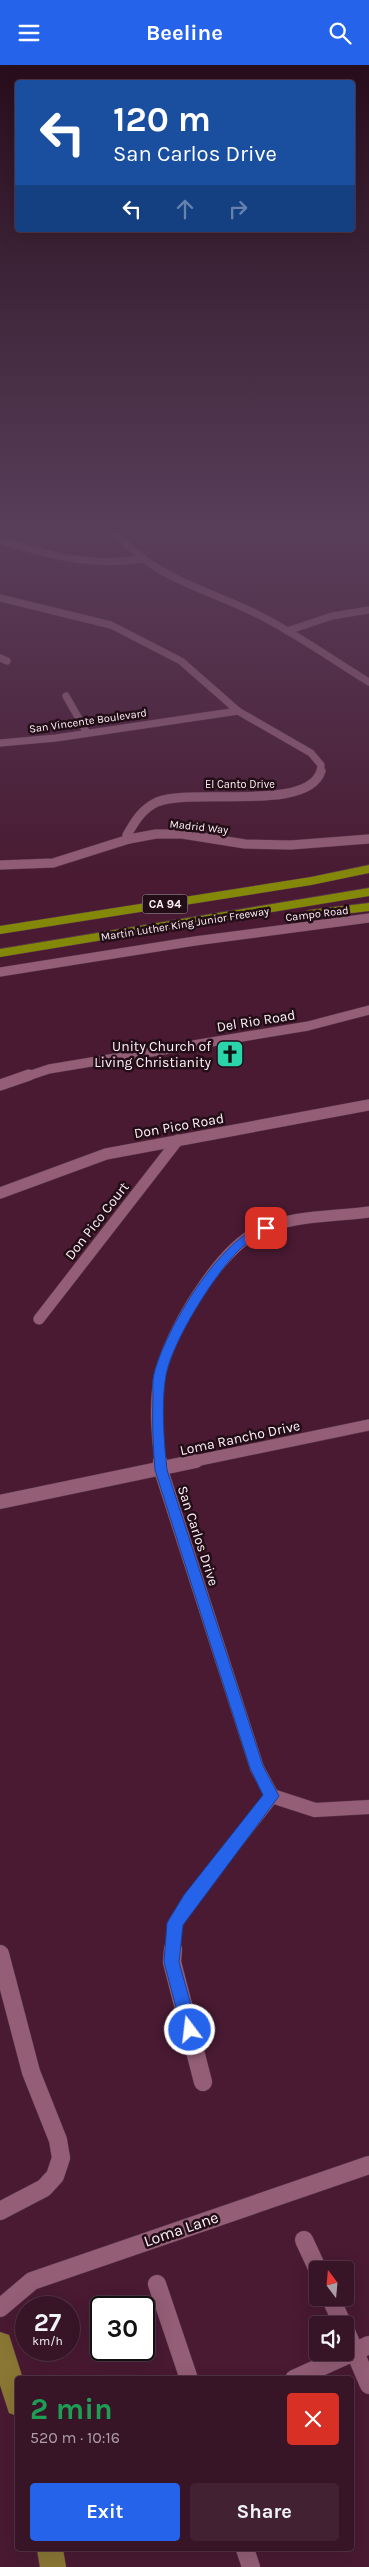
<!DOCTYPE html>
<meta charset="utf-8">
<style>
body{margin:0;font-family:Karla,sans-serif;background:#422132;color:#f1f3f6;height:100vh;display:flex;flex-direction:column;font-size:19px;white-space:nowrap}
*{box-sizing:border-box;margin:0}
p{font-size:16px;color:#aa9ea7}
.icon{flex:none;width:28px;height:28px;fill:none;stroke:currentColor;stroke-width:2;stroke-linecap:round;stroke-linejoin:round}
.map{position:relative;flex:1;overflow:hidden}
.panel{position:absolute;left:15px;top:2311px;width:339px;height:175px;display:flex;flex-direction:column;background:#371426;border-radius:5px;box-shadow:0 5px 20px #0002,0 0 0 1px #513343}
.panel>*{flex:none}
.guide{position:absolute;left:15px;top:15px;width:340px;height:152px;border-radius:5px;box-shadow:0 5px 20px #0002,0 0 0 1px #513343;background:#1a4fa0;color:#fff;overflow:hidden}
.needle{width:32px;rotate:344deg}
.fabs{position:absolute;left:309px;top:2196px;display:grid;gap:10px}
.fabs a{display:grid;place-items:center;width:45px;height:45px;border-radius:5px;background:#371426;box-shadow:0 5px 20px #0002,0 0 0 1px #513343;font-size:25px}
.speed{position:absolute;left:15px;top:2231px;display:flex;gap:10px;font-size:25px;font-weight:700;text-align:center}
.speed>*{display:grid;place-content:center;width:65px;height:65px;border-radius:50%;background:#371426;box-shadow:0 5px 20px #0002,0 0 0 1px #513343;line-height:1}
.speed small{font-size:12px;font-weight:400}
.speed .limit{border:2px solid #111;border-radius:8px;background:#fff;color:#111}
.pin{position:absolute;display:grid;place-items:center;width:42px;height:42px;color:#fff;margin:-21px;border-radius:10px;box-shadow:0 2px 8px #0006}
.me{position:absolute;width:55px;margin:-28px;rotate:345deg;stroke-linejoin:round;filter:drop-shadow(0 0 4px #0008)}
.turn{display:flex;align-items:center;gap:18px;height:105px;padding:0 15px;font-size:22px}
.turn .icon{width:65px;height:65px;stroke-width:2.5}
.turn b{display:block;font-size:35px;line-height:42px}
.lanes{display:flex;align-items:center;height:48px;padding:0 15px;background:#0003;justify-content:center;gap:25px;direction:ltr}
.lanes .off{opacity:.35}
.round{display:grid;place-items:center;flex:none;width:52px;height:52px;border-radius:5px;background:#422132}
.summary{display:flex;align-items:center;justify-content:space-between;height:85px;padding:0 15px}
h1{font-size:30px;font-weight:700;line-height:38px;color:#1e9e55}
.button{display:flex;gap:10px;margin-top:auto;padding:10px 15px}
.button a{flex:1;height:58px;border-radius:5px;background:#2563eb;color:#fff;font-size:20px;font-weight:700;line-height:58px;text-align:center}
.button a+a{background:#422132;color:#f1f3f6}
header{display:flex;justify-content:space-between;align-items:center;height:65px;padding:0 15px;background:#2563eb;color:#fff;font-size:22px;font-weight:700}
.map>svg:first-child{display:block}
.lines{fill:none;stroke-linecap:round;stroke-linejoin:round}
.minor-far4-casing{stroke:#5b374a;stroke-width:8}
.minor-far3-casing{stroke:#5b374a;stroke-width:10}
.minor-far2-casing{stroke:#5b374a;stroke-width:12}
.minor-far1-casing{stroke:#5b374a;stroke-width:15}
.minor-casing{stroke:#5b374a;stroke-width:19}
.major-casing{stroke:#5b374a;stroke-width:1}
.highway-casing{stroke:#5b374a;stroke-width:1}
.minor-far4{stroke:#935e76;stroke-width:7}
.minor-far3{stroke:#935e76;stroke-width:9}
.minor-far2{stroke:#935e76;stroke-width:11}
.minor-far1{stroke:#935e76;stroke-width:14}
.minor{stroke:#935e76;stroke-width:18}
.major{fill:#8a7735;fill-rule:evenodd}
.highway{fill:#848809;fill-rule:evenodd}
.route{fill:#2563eb;stroke:#184099}
.labels{text-anchor:middle;dominant-baseline:central;stroke-width:5;stroke-linejoin:round;paint-order:stroke}
.far-street-label{font-size:11px;fill:#fef1f6;stroke:#230e18}
.shield{fill:#230e18;stroke:#bcadb3;stroke-width:1}
.shield-label{font-size:12px;font-weight:bold;fill:#fef1f6}
.street-label{font-size:14px;fill:#fef1f6;stroke:#230e18}
.poi-label{font-size:14px;fill:#fef1f6;stroke:#230e18;text-anchor:end}
.near-street-label{font-size:16px;fill:#fef1f6;stroke:#230e18}
</style>
<header><svg class="icon" aria-label="menu" viewBox="0 0 24 24"><path d="M4 6h16M4 12h16M4 18h16"/></svg>Beeline<svg class="icon" aria-label="search" viewBox="0 0 24 24"><circle cx="10" cy="10" r="6"/><path d="M15 15l6 6"/></svg></header>
<div class="map">
<svg width="369" height="2502" viewBox="0 0 369 2502">
<rect width="100%" height="100%" fill="#491a32"/>
<g class="lines">
<!-- minor-far4 casing -->
<g class="minor-far4-casing">
<g id="minor-far4">
<path d="M114,465C153,515 207,523 261,551C298,570 333,595 369,617"/>
<path d="M0,475C48,490 92,502 142,494"/>
<path d="M0,533L111,560L181,596L238,646L311,688L321,700L320,707"/>
<path d="M287,566L332,551L369,545"/>
<path d="M0,593L7,596"/>
<path d="M66,631L87,668"/>
<path d="M0,678L56,673L238,646"/>
</g>
</g>
<!-- minor-far3 casing -->
<g class="minor-far3-casing">
<g id="minor-far3">
<path d="M129,774L127,770C135,756 142,744 157,737C193,722 308,748 321,706"/>
<path d="M0,800L53,798L129,774L156,769H182L245,779L291,780L369,774"/>
<path d="M0,907L195,876L369,853"/>
<path d="M25,1012L49,1004L308,961L369,945"/>
</g>
</g>
<!-- minor-far2 casing -->
<g class="minor-far2-casing">
<g id="minor-far2">
<path d="M0,1020L29,1010"/>
<path d="M0,1128L106,1089L369,1040"/>
<path d="M39,1254L178,1075"/>
<path d="M160,1397C157,1369 154,1338 160,1310C169,1268 218,1186 257,1167C290,1150 333,1152 369,1147"/>
<path d="M190,1397L369,1360"/>
</g>
</g>
<!-- minor-far1 casing -->
<g class="minor-far1-casing">
<g id="minor-far1">
<path d="M160,1396L161,1405L257,1703L272,1731L315,1745L369,1742"/>
<path d="M0,1437L196,1396"/>
<path d="M173,1885L175,1858L190,1835L272,1731"/>
</g>
</g>
<!-- minor casing -->
<g class="minor-casing">
<g id="minor">
<path d="M173,1884L172,1897L203,2017"/>
<path d="M0,1889L31,2007L58,2075L61,2093L55,2111L44,2123L0,2146"/>
<path d="M304,2175L318,2205"/>
<path d="M157,2219L189,2314"/>
<path d="M330,2232L343,2260"/>
<path d="M0,2243L32,2216L369,2100"/>
<path d="M345,2264L369,2320"/>
<path d="M294,2314L369,2280"/>
<path d="M245,2484L251,2502"/>
</g>
</g>
<!-- major casing -->
<g class="major-casing">
<g id="major">
<path d="M0,2267L9,2270L23,2314H18V2351L9,2348L0,2320Z"/>
<path d="M37,2484H63L66,2502H40Z"/>
</g>
</g>
<!-- highway casing -->
<g class="highway-casing">
<g id="highway">
<path d="M369,800V808L311,820L0,869V861L311,812Z"/>
<path d="M369,823V831L0,892V884Z"/>
<path d="M369,838V846L309,853L302,849L309,845Z"/>
</g>
</g>
<!-- minor-far4 -->
<use href="#minor-far4" class="minor-far4"/>
<!-- minor-far3 -->
<use href="#minor-far3" class="minor-far3"/>
<!-- minor-far2 -->
<use href="#minor-far2" class="minor-far2"/>
<!-- minor-far1 -->
<use href="#minor-far1" class="minor-far1"/>
<!-- minor -->
<use href="#minor" class="minor"/>
<!-- major -->
<use href="#major" class="major"/>
<!-- highway -->
<use href="#highway" class="highway"/>
</g>
<!-- sky -->
<linearGradient id="sky" x2="0" y2="1"><stop stop-color="#280e1c"/><stop offset="0.57" stop-color="#593e5a"/><stop offset="1" stop-color="#593e5a" stop-opacity="0"/></linearGradient>
<rect width="369" height="816" fill="url(#sky)"/>
<!-- route -->
<path class="route" d="M266,1159L271,1163L270,1166C258,1171 247,1177 238,1186C214,1210 172,1277 166,1310C161,1337 164,1378 167,1405L263,1701L279,1731L183,1860L179,1897L198,1965L195,1971L190,1973L184,1971L182,1965L164,1897L167,1858L184,1830L263,1730L250,1703L155,1405C153,1381 152,1357 153,1332C153,1325 152,1316 154,1309C165,1265 220,1172 266,1159Z"/>
<!-- icons -->
<defs>
<g id="church-square" transform="scale(1.4375)"><rect x="-9" y="-9" width="18" height="18" rx="4" fill="#2bd5ac" stroke="#230e18"/><path d="M-1.2-6h2.4v3.5h3.3v2.4h-3.3V6h-2.4V-.1h-3.3v-2.4h3.3Z" fill="#111"/></g>
</defs>
<g fill-rule="evenodd">
<use href="#church-square" x="230" y="989"/>
</g>
<g class="labels">
<!-- far-street labels -->
<g class="far-street-label">
<text transform="translate(88 656) rotate(-8)">San Vincente Boulevard</text>
<text x="240" y="719">El Canto Drive</text>
<text transform="translate(199 762) rotate(6)">Madrid Way</text>
<text transform="translate(317 849) rotate(-7)">Campo Road</text>
<text transform="translate(185 859) rotate(-9)">Martin Luther King Junior Freeway</text>
</g>
<!-- shield labels -->
<rect class="shield" x="142.5" y="829.5" width="45" height="19" rx="4"/>
<g class="shield-label">
<text x="165" y="839">CA 94</text>
</g>
<!-- street labels -->
<g class="street-label">
<text transform="translate(256 956) rotate(-9)">Del Rio Road</text>
<text transform="translate(179 1061) rotate(-10)">Don Pico Road</text>
<text transform="translate(97 1156) rotate(-52)">Don Pico Court</text>
<text transform="translate(240 1373) rotate(-12)">Loma Rancho Drive</text>
<text transform="translate(198 1471) rotate(72)">San Carlos Drive</text>
</g>
<!-- poi labels -->
<g class="poi-label">
<text x="211" y="981">Unity Church of<tspan x="211" dy="16">Living Christianity</tspan></text>
</g>
<!-- near-street labels -->
<g class="near-street-label">
<text transform="translate(181 2164) rotate(-19)">Loma Lane</text>
</g>
</g>
</svg>
<div class="fabs">
<a><svg class="needle" viewBox="-14 -14 28 28"><path d="M0-13l5 13h-10z" fill="#e53935"/><path d="M0 13l5-13h-10z" fill="#aa9ea7"/></svg></a>
<a><svg class="icon" aria-label="sound" viewBox="0 0 24 24"><path d="M4 9h4l5-4v14l-5-4H4zM17 9q2 3 0 6"/></svg></a>
</div>
<div class="speed"><div>27<small>km/h</small></div><div class="limit">30</div></div>
<div class="pin" style="left:266px;top:1163px;background:#d93025"><svg class="icon" aria-label="arrive" viewBox="0 0 24 24"><path d="M6 21V4h12l-3 4 3 4H6"/></svg></div>
<svg class="me" style="left:190px;top:1965px" viewBox="-20 -20 40 40"><circle r="17" fill="#2563eb" stroke="#fff" stroke-width="3"/><path d="M0-11L8 9 0 5-8 9z" fill="#fff"/></svg>
<div class="guide">
<div class="turn"><svg class="icon" aria-label="left" viewBox="0 0 24 24"><path d="M17 20v-9H6M10 6l-5 5 5 5"/></svg><div><b>120 m</b>San Carlos Drive</div></div>
<div class="lanes"><svg class="icon" aria-label="left" viewBox="0 0 24 24"><path d="M17 20v-9H6M10 6l-5 5 5 5"/></svg><svg class="icon off" aria-label="ahead" viewBox="0 0 24 24"><path d="M12 20V5M6 11l6-6 6 6"/></svg><svg class="icon off" aria-label="right" viewBox="0 0 24 24"><path d="M7 20v-9h11M14 6l5 5-5 5"/></svg></div>
</div>
<section class="panel">
<div class="summary"><div><h1>2 min</h1><p>520 m · 10:16</p></div><a class="round" style="background:#d93025;color:#fff"><svg class="icon" aria-label="close" viewBox="0 0 24 24"><path d="M6 6l12 12M18 6L6 18"/></svg></a></div>
<div class="button"><a>Exit</a><a>Share</a></div>
</section>
</div>
